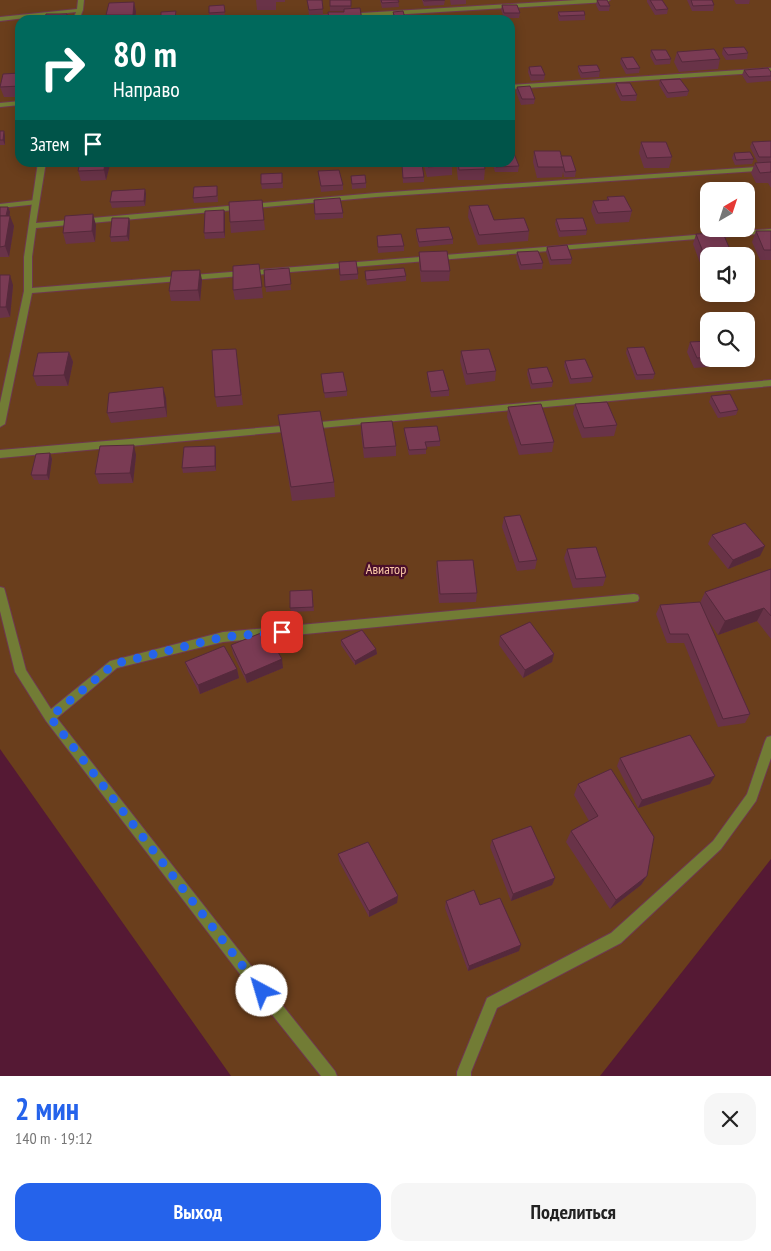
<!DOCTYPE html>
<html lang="ru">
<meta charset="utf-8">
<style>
body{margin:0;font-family:"PT Sans Narrow",sans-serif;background:#f6f6f6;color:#222;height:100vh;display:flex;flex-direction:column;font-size:19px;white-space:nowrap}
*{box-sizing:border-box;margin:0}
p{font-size:16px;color:#767676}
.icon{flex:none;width:28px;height:28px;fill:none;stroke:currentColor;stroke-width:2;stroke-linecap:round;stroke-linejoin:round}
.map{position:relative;height:1076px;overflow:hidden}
.side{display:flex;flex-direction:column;background:#fff;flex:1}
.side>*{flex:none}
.banner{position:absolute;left:15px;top:15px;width:500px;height:152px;border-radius:15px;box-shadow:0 2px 12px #0003;background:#00695c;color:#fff;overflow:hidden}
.needle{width:32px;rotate:39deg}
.fabs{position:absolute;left:700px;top:182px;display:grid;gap:10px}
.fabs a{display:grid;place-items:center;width:55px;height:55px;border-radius:10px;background:#fff;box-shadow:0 2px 12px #0003;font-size:25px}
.pin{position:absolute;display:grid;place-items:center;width:42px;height:42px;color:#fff;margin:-21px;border-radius:10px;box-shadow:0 2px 8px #0006}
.me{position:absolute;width:55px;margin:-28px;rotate:321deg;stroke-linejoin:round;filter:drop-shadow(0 0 4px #0008)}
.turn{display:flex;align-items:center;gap:18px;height:105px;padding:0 15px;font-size:22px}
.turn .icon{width:65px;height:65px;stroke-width:2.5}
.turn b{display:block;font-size:35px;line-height:42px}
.then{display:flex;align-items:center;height:48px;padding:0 15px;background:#0003;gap:10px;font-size:19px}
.round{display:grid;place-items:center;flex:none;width:52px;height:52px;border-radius:15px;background:#f6f6f6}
.summary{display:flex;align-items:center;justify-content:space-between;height:85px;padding:0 15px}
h1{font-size:30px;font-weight:700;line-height:38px;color:#2563eb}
.primary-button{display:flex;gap:10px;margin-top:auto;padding:10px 15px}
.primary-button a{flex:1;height:58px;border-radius:15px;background:#2563eb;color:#fff;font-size:20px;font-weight:700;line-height:58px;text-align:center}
.primary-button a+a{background:#f6f6f6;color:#222}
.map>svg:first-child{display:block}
.green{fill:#6a3e1c;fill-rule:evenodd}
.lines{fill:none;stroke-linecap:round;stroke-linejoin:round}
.lane-casing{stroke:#6f3850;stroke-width:2}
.street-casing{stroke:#6f3850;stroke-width:2}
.lane{fill:#727c35;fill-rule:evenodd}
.street{fill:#727c35;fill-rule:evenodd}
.wall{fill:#693348}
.shaded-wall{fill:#55293b}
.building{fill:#7a3b54;stroke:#55293b}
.route{stroke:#2563eb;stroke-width:9;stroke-dasharray:0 16.2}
.labels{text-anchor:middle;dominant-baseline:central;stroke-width:4.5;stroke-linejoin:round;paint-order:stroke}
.park-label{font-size:14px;fill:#fccaa7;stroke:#490e2a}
</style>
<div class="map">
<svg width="771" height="1076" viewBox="0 0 771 1076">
<rect width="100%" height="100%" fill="#551934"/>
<!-- green -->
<path class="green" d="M0,0H771V859L600,1076H231L0,749ZM20,20H510V162H20ZM709,191H746V229H709ZM709,256H746V294H709ZM709,321H746V359H709Z"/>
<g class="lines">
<!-- lane casing -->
<g class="lane-casing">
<g id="lane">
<path d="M20,101V105L0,107V103Z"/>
<path d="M35,200L39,202L38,204L0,208V204Z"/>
</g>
</g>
<!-- street casing -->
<g class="street-casing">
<g id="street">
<path d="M78,0H84L83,10L79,20H73L76,12L0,21V17L77,9Z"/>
<path d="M577,0H610L607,2L308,20H275L278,18Z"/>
<path d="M771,68V72L510,89V85Z"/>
<path d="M38,162H46L36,223L376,193L771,166V170L376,197L36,228L32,257V288L771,229V233L32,293L5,424L0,427V403L24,291V257Z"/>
<path d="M771,380V386L310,429L305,426L310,423Z"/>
<path d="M293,425L298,428L293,431L0,458V450Z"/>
<path d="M0,587L4,588L5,591L26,670L51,709L110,661L223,632L634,594L638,595L639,598L638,601L634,602L223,642L117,668L57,718L256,972L335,1071L337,1076H321L246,982L46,721L15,672L0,611Z"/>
<path d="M771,736V758L756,801L721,849L621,943L497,1008L471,1072V1076H457V1072L487,998L611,933L713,841L747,794L765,741L767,737Z"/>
</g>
</g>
<!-- lane -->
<use href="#lane" class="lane"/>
<!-- street -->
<use href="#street" class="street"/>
</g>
<!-- wall -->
<g class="wall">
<path d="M256,0H285V2H276V10H257Z"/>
<path d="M307,0H322L323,14L309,15Z"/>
<path d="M330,0H351V9L362,20H328V12H344V11H330Z"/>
<path d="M380,0H398L399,7L382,8Z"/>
<path d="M422,0H445L444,5L424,6Z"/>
<path d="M450,0H466V4L451,5Z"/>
<path d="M597,0L610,6L609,11H599L596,5Z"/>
<path d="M647,0H662L668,9L667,14L655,15L647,2Z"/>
<path d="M687,0H712L714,5L713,11H692Z"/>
<path d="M734,0H750L749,4H736Z"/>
<path d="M134,2L136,12L135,20H107L106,15Z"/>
<path d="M224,5L225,18H210L209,13Z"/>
<path d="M502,5L520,13L519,18H504L501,10Z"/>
<path d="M393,12L405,18V20H394Z"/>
<path d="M558,12L585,15V20L559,21L558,17Z"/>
<path d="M177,16L176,20H161V18Z"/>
<path d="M723,48L748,53L747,59L726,60L722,54Z"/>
<path d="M651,50L671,59L670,64L655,65L650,56Z"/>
<path d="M677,52L720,59L718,69L679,72L674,62Z"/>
<path d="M621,58L640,68L639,73L626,74L620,63Z"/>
<path d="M578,66L600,71L599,77L581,78L578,71Z"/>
<path d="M529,67L545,75L544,80L531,81L528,72Z"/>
<path d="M744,70L771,72V81L747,83L742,75Z"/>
<path d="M20,73V97H4L0,87Z"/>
<path d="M660,80L689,91L687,96L667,98L659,85Z"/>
<path d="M616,83L637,95L636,101H621L615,89Z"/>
<path d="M517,87L535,99L534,104L521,105L516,92Z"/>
<path d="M0,131L5,136V145H0Z"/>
<path d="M771,141V188L768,183H756L751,173L755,163H758L750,147L752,142Z"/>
<path d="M641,142L672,157L669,168H644L639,153Z"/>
<path d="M534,151L561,156L576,171L575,177H564L563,172L562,177L537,178L533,162Z"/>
<path d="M734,153L754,159L752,164L735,165L732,158Z"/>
<path d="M80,162H109L110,165L106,180L81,181L78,171Z"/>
<path d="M423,162H451L452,165V175L427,177Z"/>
<path d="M456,162H484L485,169L484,180H458Z"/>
<path d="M492,162H510L519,166L518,172H495Z"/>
<path d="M402,165L424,177V182L403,183Z"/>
<path d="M318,171L343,185V190L321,192Z"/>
<path d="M282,173L283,188L262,189L261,184Z"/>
<path d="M351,176L366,183V188L352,189Z"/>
<path d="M217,186L218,202L194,203L193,198Z"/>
<path d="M146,194L145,206L112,208L110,202Z"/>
<path d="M607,197L632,211L629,222L596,224L591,211L593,201L607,200Z"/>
<path d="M262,200L265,230L231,233L230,222Z"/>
<path d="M314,200L343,213V218L315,220Z"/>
<path d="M469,206L494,220L529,231L528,241L478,245L468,217Z"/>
<path d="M0,207H8L10,212L9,216L14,226L9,257H0Z"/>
<path d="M224,210L225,215V238L205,239L204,233Z"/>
<path d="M129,218L130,223L129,241L111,242L110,237Z"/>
<path d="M556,219L587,230L586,235L559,237L555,224Z"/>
<path d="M96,225L95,242L66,244L63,233Z"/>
<path d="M416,229L453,239V244L419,247L416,235Z"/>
<path d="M756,231H771V260H760L752,242Z"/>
<path d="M696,234L731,252L729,256H709V263H700L693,244Z"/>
<path d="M377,236L404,246V251L378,253Z"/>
<path d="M547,247L572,259L571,264L550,265L546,252Z"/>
<path d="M419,252L450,271L449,281L421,282L419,263Z"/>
<path d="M517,252L543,263L542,269L520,270L516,257Z"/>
<path d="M339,262L358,274V279L340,281Z"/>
<path d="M259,264L263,298L235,300L233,290Z"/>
<path d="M289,268L291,290L266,292L264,270Z"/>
<path d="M365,271L406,276V281L367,285Z"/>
<path d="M0,275L13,285L10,317L0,318Z"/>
<path d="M202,280L200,301H171L169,291Z"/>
<path d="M709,341V359H733L730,365L694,368L687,352L690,342Z"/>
<path d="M627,348L655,374L653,379L636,380L626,353Z"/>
<path d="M461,351L496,371L495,381L466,385L460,361Z"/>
<path d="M69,352L73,362L68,386H37L33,376Z"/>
<path d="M237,359L243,405L217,407L215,397Z"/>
<path d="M565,361L593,377L591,382L570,384L564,366Z"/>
<path d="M528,369L553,382L552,387L531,389L527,374Z"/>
<path d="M427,372L449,390V396L431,397L427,377Z"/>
<path d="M321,374L347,391V396L325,398Z"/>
<path d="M711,396L738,410L736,415L718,418L709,402Z"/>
<path d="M166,398L167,417L111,423L107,413Z"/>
<path d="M575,404L617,425L614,436L582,438L573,414Z"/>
<path d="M508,407L554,442L552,452L519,455L507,417Z"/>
<path d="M278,415L334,482L335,497L292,501Z"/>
<path d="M361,423L396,446V456L364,458L361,433Z"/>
<path d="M404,428L440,441V446L426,447V454L409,455L404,433Z"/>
<path d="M216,451V471L183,473L182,468Z"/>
<path d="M50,453L52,459L49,480H34L31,475Z"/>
<path d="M136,455L133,483L99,484L95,474Z"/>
<path d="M504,517L537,560L535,569L517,571L502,527Z"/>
<path d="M712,535L760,556L728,569L708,544Z"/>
<path d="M567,549L606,577L603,586L573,588L564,558Z"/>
<path d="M437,561L477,593L476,602L439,603L436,571Z"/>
<path d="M771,569V639L757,621L718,635L706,617L750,714L745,723L718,727L684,643H667L656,614L660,605L700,603L705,592Z"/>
<path d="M312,590L314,611L291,612L290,608Z"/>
<path d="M500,636L554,654L552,662L523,678L499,645Z"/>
<path d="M341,640L376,649L377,654L355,665L341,645Z"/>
<path d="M231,645L283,668L247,683L233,654Z"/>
<path d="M185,662L237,669L239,678L200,694L188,671Z"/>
<path d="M620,758L710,784L638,808L617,766Z"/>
<path d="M578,784L647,876L641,885L610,909L566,842L571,831L589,821L574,795Z"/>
<path d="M492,840L555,878L552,885L511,901L490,847Z"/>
<path d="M338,854L398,896L397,903L369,917L339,861Z"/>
<path d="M446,901L480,905L519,951L468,971L445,908Z"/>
</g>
<!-- shaded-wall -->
<g class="shaded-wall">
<path d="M134,2L136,12L135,20H134L133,15Z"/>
<path d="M4,131L5,136V145L3,140Z"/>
<path d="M105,162H109L110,165L106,180L104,170Z"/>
<path d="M145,189L146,194L145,206L144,201Z"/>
<path d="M8,207L10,212L8,224L6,219Z"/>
<path d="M224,210L225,215V238L224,232Z"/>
<path d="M93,214L96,225L95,242L92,231Z"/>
<path d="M10,216L14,226L9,257L5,246Z"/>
<path d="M129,218L130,223L129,241L127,236Z"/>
<path d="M200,270L202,280L200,301L198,290Z"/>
<path d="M10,275L13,285L10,317L6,307Z"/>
<path d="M69,352L73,362L68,386L64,375Z"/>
<path d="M163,387L166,398L167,417L165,407Z"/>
<path d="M134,445L136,455L133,483L130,473Z"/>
<path d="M215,446L216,451V471L215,466Z"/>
<path d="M50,453L52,459L49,480L47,475Z"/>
<path d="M765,546L760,556L728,569L733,560Z"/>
<path d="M764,608L757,621L718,635L725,621Z"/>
<path d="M376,649L377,654L355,665V661Z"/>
<path d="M554,654L552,662L523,678L525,670Z"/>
<path d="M282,659L283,668L247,683L245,675Z"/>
<path d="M237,669L239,678L200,694L198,685Z"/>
<path d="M715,776L710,784L638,808L642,800Z"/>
<path d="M647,876L641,885L610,909L616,900Z"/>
<path d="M555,878L552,885L511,901L513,894Z"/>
<path d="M398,896L397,903L369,917V911Z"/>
<path d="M521,945L519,951L468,971L469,966Z"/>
</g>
<!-- building -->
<g class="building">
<path d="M307,0H322L323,9L309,10Z"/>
<rect x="330" y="0" width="21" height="6"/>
<path d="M381,0H398L399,2L382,3Z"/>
<path d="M423,0H445L424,1Z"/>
<path d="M597,0H607L610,6H600Z"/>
<path d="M650,0H662L668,9L656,10Z"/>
<path d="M691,0H712L714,5L693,6Z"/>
<path d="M134,2L133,15H106L109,3Z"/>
<path d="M224,5L225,12L209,13V6Z"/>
<path d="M502,5H517L520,13H504Z"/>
<path d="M360,8L362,20H329L328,12H344V9Z"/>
<path d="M176,11L175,18H161V12Z"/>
<path d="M403,11L405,18H395L393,12Z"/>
<path d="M584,11L585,15L560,16L558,12Z"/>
<path d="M46,14H67L66,20H44Z"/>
<path d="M744,47L748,53L728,55L723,48Z"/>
<path d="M714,49L720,59L682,62L677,52Z"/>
<path d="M651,50H666L671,59L656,60Z"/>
<path d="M633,57L640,68L627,69L621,58Z"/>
<path d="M597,65L600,71L582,73L578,66Z"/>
<path d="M541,66L545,75H531L529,67Z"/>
<path d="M768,68L771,72V76L749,77L744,70Z"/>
<path d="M20,73V86L0,87L3,74Z"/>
<path d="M680,79L689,91L668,93L660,80Z"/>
<path d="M616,83H630L637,95L622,96Z"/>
<path d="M530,86L535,99H522L517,87Z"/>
<path d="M0,131H4L3,140H0Z"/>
<path d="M771,141V157H759L752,142Z"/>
<path d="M641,142H666L672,157L647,158Z"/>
<path d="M510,151H513L519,166L496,167L494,162H510Z"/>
<path d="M534,151H560L564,167H538Z"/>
<path d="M750,152L754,159L736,160L734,153Z"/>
<path d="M561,156H571L576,171L565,172Z"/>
<path d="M80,162H105L104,170L78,171Z"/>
<path d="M427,162H451L452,165L428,167Z"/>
<path d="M458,162H484L485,169L459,170Z"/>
<path d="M771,162V172L760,173L755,163Z"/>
<path d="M422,164L424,177L403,178L402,165Z"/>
<path d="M339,170L343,185L321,186L318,171Z"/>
<path d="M282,173V183L261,184V174Z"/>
<path d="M365,175L366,183L352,184L351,176Z"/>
<path d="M217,186V196L193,198L194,187Z"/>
<path d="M145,189L144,201L110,202L112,191Z"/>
<path d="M624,196L632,211L598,213L593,201L609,200L607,197Z"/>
<path d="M340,198L343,213L315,214L314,200Z"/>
<path d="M262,200L264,220L230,222L229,202Z"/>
<path d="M488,205L494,220L524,218L529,231L479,235L469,206Z"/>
<path d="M0,207H8L6,216H0Z"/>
<path d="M224,210V232L204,233L205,211Z"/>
<path d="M93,214L92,231L63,233L65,216Z"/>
<path d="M0,216H10L5,246L0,247Z"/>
<path d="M112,218H129L127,236L110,237Z"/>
<path d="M583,218L587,230L560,231L556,219Z"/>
<path d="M449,227L453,239L419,242L416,229Z"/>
<path d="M756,231H771V250H764Z"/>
<path d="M723,233L731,252H703L696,234Z"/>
<path d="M401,234L404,246L378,247L377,236Z"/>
<path d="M567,245L572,259L551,260L547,247Z"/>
<path d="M447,251L450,271H421L419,252Z"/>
<path d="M538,251L543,263L521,265L517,252Z"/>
<path d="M356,261L358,274L340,275L339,262Z"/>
<path d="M259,264L262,287L233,290V266Z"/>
<path d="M289,268L291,284L265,287L264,270Z"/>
<path d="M404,268L406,276L366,280L365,271Z"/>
<path d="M200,270L198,290L169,291L172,271Z"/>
<path d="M0,275H10L6,307H0Z"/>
<path d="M709,341V357L697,358L690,342Z"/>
<path d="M644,347L655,374L637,375L627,348Z"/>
<path d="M236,349L241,395L215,397L212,350Z"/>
<path d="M489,349L496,371L467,374L461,351Z"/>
<path d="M69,352L64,375L33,376L38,353Z"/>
<path d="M585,359L593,377L571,379L565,361Z"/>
<path d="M547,367L553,382L532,384L528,369Z"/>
<path d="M443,370L449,390L431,392L427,372Z"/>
<path d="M343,372L347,391L324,393L321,374Z"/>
<path d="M163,387L165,407L107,413L109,393Z"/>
<path d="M730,394L738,410L720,413L711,396Z"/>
<path d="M607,402L617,425L584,428L575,404Z"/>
<path d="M541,404L554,442L521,445L508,407Z"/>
<path d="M320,411L334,482L291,487L278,415Z"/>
<path d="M392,421L396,446L364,448L361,423Z"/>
<path d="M437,426L440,441L425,442L427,449L409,450L404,428Z"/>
<path d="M134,445L130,473L95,474L100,446Z"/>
<path d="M215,446V466L182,468L184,447Z"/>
<path d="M50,453L47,475H31L36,454Z"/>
<path d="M520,515L537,560L519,562L504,517Z"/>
<path d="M745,523L765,546L733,560L712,535Z"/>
<path d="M596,547L606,577L576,579L567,549Z"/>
<path d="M473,560L477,593L440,594L437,561Z"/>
<path d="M771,569V616L764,608L725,621L705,592Z"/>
<path d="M312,590L313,607L290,608V591Z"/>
<path d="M700,602L750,714L723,719L688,634H670L660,605Z"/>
<path d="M530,622L554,654L525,670L500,636Z"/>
<path d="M362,630L376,649L355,661L341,640Z"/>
<path d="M266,631L282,659L245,675L231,645Z"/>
<path d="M224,646L237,669L198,685L185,662Z"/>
<path d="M690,735L715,776L642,800L620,758Z"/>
<path d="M611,769L654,837L647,876L616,900L571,831L598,816L578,784Z"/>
<path d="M531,826L555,878L513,894L492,840Z"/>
<path d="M368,842L398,896L369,911L338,854Z"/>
<path d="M474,890L480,905L500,898L521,945L469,966L446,901Z"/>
</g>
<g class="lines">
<!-- route -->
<path class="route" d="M262,991L50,717L114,664L223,637L282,632"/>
</g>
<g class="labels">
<!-- park labels -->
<g class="park-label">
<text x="386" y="569">Авиатор</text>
</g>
</g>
</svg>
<div class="fabs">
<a><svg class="needle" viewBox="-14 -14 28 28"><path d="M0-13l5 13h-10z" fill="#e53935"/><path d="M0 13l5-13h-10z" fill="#767676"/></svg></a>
<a><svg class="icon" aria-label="sound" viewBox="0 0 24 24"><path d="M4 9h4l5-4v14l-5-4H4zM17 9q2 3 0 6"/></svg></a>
<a><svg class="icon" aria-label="search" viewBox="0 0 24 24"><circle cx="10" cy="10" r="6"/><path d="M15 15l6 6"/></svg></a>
</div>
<div class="pin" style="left:282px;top:632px;background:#d93025"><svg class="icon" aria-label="arrive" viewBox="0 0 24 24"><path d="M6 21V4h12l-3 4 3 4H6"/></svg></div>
<svg class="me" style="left:262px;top:991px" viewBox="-20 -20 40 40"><circle r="19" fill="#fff"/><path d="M0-13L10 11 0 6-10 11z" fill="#2563eb"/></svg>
<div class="banner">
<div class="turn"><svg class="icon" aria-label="right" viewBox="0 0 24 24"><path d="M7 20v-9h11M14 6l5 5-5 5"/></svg><div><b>80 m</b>Направо</div></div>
<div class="then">Затем<svg class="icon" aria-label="arrive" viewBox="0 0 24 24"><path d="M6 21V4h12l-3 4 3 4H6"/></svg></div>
</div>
</div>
<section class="side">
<div class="summary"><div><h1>2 мин</h1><p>140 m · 19:12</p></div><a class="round"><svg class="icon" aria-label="close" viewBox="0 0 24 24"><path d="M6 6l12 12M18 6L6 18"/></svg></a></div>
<div class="primary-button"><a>Выход</a><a>Поделиться</a></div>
</section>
